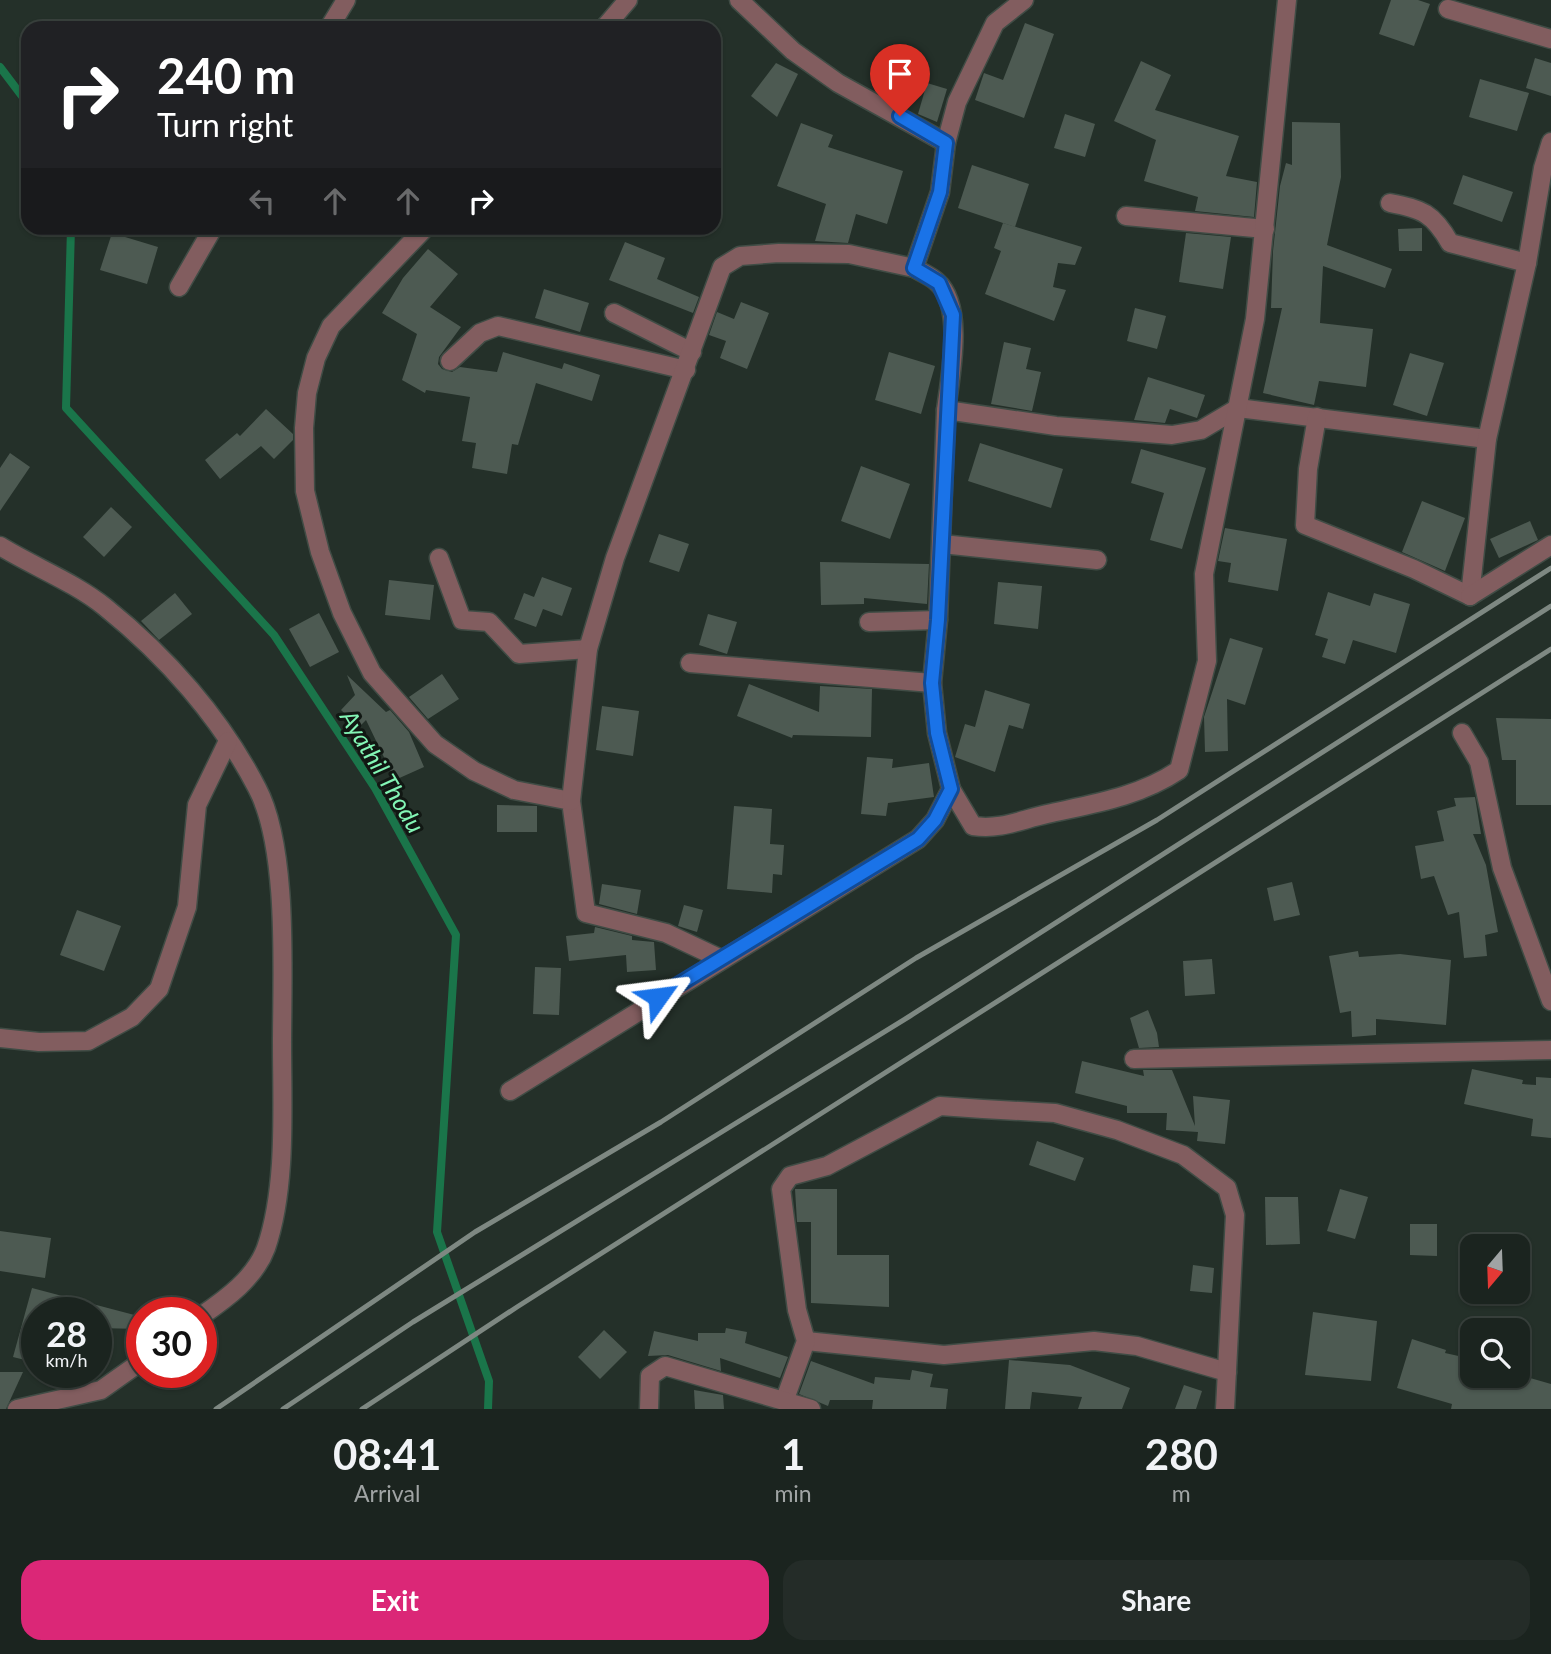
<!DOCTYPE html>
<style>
body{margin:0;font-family:Lato,sans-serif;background:#242c28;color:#f1f3f6;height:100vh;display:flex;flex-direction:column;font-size:26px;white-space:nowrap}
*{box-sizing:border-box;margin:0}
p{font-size:23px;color:#a0a4a4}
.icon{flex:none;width:38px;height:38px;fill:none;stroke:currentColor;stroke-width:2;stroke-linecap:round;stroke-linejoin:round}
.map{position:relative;height:1409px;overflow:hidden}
.panel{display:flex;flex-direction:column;background:#1b241f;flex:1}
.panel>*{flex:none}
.top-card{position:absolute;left:21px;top:21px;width:700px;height:214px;border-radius:21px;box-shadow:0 2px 5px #0004,0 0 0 2px #39413d;background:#202124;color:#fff;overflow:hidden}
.needle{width:46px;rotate:199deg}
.tools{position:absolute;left:1460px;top:1234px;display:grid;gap:14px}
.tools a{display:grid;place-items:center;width:70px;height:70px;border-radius:14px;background:#1b241f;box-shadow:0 2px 5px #0004,0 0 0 2px #39413d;font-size:35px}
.speed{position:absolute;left:21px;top:1297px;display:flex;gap:14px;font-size:35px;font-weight:700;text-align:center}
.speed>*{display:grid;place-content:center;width:91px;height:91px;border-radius:50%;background:#1b241f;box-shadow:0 2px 5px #0004,0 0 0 2px #39413d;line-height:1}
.speed small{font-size:18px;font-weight:400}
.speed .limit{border:10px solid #d22;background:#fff;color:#111}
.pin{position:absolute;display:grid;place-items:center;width:60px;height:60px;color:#fff;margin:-72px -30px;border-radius:50% 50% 50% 0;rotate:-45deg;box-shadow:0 0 7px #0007}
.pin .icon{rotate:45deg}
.me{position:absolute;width:77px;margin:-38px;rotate:59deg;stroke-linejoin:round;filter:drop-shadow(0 0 5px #0008)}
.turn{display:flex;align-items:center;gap:24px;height:147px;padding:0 21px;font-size:32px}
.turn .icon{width:91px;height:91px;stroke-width:2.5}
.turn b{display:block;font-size:49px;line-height:60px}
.lanes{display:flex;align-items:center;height:66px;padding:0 21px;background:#0003;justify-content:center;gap:35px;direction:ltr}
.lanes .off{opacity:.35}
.eta{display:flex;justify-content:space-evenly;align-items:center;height:119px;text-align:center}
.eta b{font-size:42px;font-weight:700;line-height:49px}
.cta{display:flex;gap:14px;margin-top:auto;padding:14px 21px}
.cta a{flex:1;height:80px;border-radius:21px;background:#db2777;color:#fff;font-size:28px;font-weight:700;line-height:80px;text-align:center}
.cta a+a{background:#242c28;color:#f1f3f6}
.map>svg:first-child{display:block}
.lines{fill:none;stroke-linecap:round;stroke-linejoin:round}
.stream{stroke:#1a754a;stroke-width:8}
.building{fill:#4d5a52}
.street-casing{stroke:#404c45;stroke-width:21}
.street{stroke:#825d5f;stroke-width:18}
.rail{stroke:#7e8882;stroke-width:5}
.route-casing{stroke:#114b97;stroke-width:18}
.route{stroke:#1a73e8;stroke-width:12}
.labels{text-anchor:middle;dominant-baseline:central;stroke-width:6;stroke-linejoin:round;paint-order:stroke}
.water-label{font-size:24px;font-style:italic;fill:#83f5b5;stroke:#111713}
</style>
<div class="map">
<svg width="1551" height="1409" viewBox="0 0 1551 1409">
<rect width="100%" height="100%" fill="#243029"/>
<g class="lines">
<!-- stream -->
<g class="stream">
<path d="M0,67L28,104"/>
<path d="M71,228L66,408L274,635L375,788L456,935L437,1232L489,1381L488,1409"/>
</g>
</g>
<!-- building -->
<g class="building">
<path d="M1391,0H1418L1430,4L1414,46L1379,34Z"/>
<path d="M1025,23L1054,34L1024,118L975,100L984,73L1003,80Z"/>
<path d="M1535,58L1551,63V96L1526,88Z"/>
<path d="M1141,61L1171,75L1155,110L1239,136L1226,176L1257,182L1254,217L1195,211L1198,197L1144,181L1156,140L1114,121Z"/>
<path d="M776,63L798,74L777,117L751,96Z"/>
<path d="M1480,79L1529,93L1517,131L1469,117Z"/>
<path d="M927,83L947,89L937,122L918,114Z"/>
<path d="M1065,114L1095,124L1085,157L1054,148Z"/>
<path d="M1292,122L1340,123L1341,177L1327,245L1392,269L1385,288L1323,266L1320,323L1373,329L1366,387L1319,381L1314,405L1263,393L1282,308H1271L1273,251L1280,186L1286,163L1292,165Z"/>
<path d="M801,123L833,135L828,147L903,171L887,224L856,214L848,243L815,241L826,204L777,186Z"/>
<path d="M972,165L1029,184L1015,227L958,208Z"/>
<path d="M1463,175L1513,192L1502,222L1453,204Z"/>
<path d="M1003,223L1082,247L1075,265L1058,263L1053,287L1066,290L1054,321L985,294L1001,251L994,248Z"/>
<path d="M1422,228V251H1399L1398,229Z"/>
<path d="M112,233L158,247L147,284L100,270Z"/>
<path d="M1186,233L1231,237L1223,289L1179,282Z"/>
<path d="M625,242L665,258L657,279L699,297L693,313L609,280Z"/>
<path d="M428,249L458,274L430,307L461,327L439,357L438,364L442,369L452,372L460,367L497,372L503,352L562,369L564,363L600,375L592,401L536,383L518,445L512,444L507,474L472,468L476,443L462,441L470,397L426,390L425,393L402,380L417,334L382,313L403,278Z"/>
<path d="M544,289L589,303L580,332L535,318Z"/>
<path d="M741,302L769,313L747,369L720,358L726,341L709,335L717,312L734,319Z"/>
<path d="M1135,308L1166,316L1157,349L1127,341Z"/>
<path d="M1004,342L1031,348L1026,369L1041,372L1032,411L991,404Z"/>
<path d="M889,352L935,366L921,414L875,400Z"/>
<path d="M1410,353L1444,363L1427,416L1393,405Z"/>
<path d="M1148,377L1205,395L1197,418L1170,409L1165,423L1134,420Z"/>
<path d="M266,409L293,434V440L274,459L261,446L220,479L205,460L237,433L240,436Z"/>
<path d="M980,443L1063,469L1051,508L968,481Z"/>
<path d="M1141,449L1206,468L1182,549L1150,540L1164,493L1131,483Z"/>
<path d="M10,453L30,467L0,511V468Z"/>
<path d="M861,466L910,484L890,539L841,521Z"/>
<path d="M1422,501L1465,518L1445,571L1402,552Z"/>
<path d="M111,507L132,527L104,557L83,537Z"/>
<path d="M1530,521L1538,540L1499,558L1490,539Z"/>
<path d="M1225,528L1287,539L1278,591L1228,582L1231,563L1218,561Z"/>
<path d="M659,534L689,544L679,572L649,562Z"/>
<path d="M820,562L929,564L927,604L864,598V604L821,605Z"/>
<path d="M542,577L572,588L562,616L543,609L536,627L514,619L524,593L534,597Z"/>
<path d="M389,580L434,585L430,620L385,615Z"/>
<path d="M998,582L1042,586L1038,629L994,624Z"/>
<path d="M1328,592L1370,606L1374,593L1410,604L1396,653L1353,640L1345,664L1322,657L1328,639L1315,635Z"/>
<path d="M175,593L192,614L159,640L141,621Z"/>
<path d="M319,613L339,652L310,667L289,629Z"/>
<path d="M708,614L737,622L727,654L699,645Z"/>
<path d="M1230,638L1263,648L1245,705L1227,699L1228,751L1205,752L1204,717Z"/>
<path d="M442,674L459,699L428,719L409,697Z"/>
<path d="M347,675L386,712L390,710L409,732L424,767L395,780L366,720L359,727L341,710L355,695Z"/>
<path d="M749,684L819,712L820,686L872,689L871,737L793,735L792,738L737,716Z"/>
<path d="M985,690L1030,704L1023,729L1009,725L995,772L955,757L965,724L975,727Z"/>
<path d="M602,706L639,711L633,756L596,750Z"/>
<path d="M1496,718L1551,719V805H1516V760H1502Z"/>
<path d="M867,757L893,759L892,768L929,763L934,797L888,803L886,816L861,814Z"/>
<path d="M1475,797L1481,834H1473L1486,865L1498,932L1485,935L1487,956L1464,958L1459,912L1448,915L1434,876L1421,879L1415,846L1444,841L1437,811L1456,806L1454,798Z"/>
<path d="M497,805L537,806V832H497Z"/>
<path d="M734,806L772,809L770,844L784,845L782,875L773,874L772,893L727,889Z"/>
<path d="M1292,882L1300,915L1274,921L1267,888Z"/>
<path d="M602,884L641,890L637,914L599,904Z"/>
<path d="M684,905L703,910L697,932L678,926Z"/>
<path d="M77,910L121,926L104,971L60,955Z"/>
<path d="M595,927L632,936V940L654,942L656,970L627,972L626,955L569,961L566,936L594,933Z"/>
<path d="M1358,951L1359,957L1400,954L1451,960L1446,1025L1376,1019V1035L1352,1037L1351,1011L1340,1013L1329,956Z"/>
<path d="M1212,959L1215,994L1185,996L1183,961Z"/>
<path d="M535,967L561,968L559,1015L533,1014Z"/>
<path d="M1148,1010L1157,1033L1159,1047L1139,1048L1130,1018Z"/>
<path d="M1082,1061L1144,1076L1143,1070H1172L1195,1126L1193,1096L1230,1100L1225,1144L1197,1141L1198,1132L1166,1130L1167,1113H1127V1106L1075,1093Z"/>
<path d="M1472,1069L1523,1080L1522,1084L1536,1085V1077L1551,1078V1138L1531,1136L1533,1119L1464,1104Z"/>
<path d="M1037,1141L1084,1158L1075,1181L1029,1165Z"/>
<path d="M795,1189H837V1255H889V1307L811,1303V1222H797Z"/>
<path d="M1340,1189L1368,1197L1355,1239L1327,1231Z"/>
<path d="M1265,1197H1298L1300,1244L1266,1245Z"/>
<path d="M1410,1224H1437V1256L1410,1255Z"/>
<path d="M0,1231L51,1238L45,1278L0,1271Z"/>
<path d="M1193,1265L1214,1268L1212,1293L1190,1291Z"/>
<path d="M32,1288L142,1317V1329L96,1328V1312H37V1363L13,1357Z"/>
<path d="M1313,1312L1377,1321L1371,1381L1305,1375Z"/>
<path d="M726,1328L747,1332L745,1343L788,1357L780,1378L720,1358L721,1371L668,1355L648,1356L654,1331L698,1341V1333H725Z"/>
<path d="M604,1330L627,1352L600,1379L578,1357Z"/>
<path d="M1412,1339L1446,1350L1445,1353L1472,1359V1376H1523L1551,1384V1409H1451L1452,1404L1397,1388Z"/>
<path d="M1009,1360L1070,1365L1130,1388L1122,1409H1078L1082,1397L1032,1392L1030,1409H1005Z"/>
<path d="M811,1361L874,1384L875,1377L910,1380L912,1370L933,1374L930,1387L948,1389L946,1409H872L873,1400H830L828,1406L799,1394Z"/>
<path d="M0,1372H23L6,1409H0Z"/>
<path d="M1184,1385L1202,1391L1196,1409H1175Z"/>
<path d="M694,1390L723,1395L724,1409H695Z"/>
</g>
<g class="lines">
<!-- street casing -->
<g class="street-casing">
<g id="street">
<path d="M739,0L793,51L838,83L946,143"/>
<path d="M1024,0L995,23L957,102L946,143L940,192L914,268C921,272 931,276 937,282C965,306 950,378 946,410L1056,426L1172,435L1201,430L1238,408L1487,439"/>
<path d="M1448,9L1551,39"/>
<path d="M329,28L346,0"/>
<path d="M604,28L628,0"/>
<path d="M1390,203C1422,209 1433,213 1450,243L1527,263"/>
<path d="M1126,216L1265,229"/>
<path d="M425,228L331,326L316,358L307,393L304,428L305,491L320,552L342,613L372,673L435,744L474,771L514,790L571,801L586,913L666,933L721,959"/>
<path d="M179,287L213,228"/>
<path d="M614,313L692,352"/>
<path d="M450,361L480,333L498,326L686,370"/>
<path d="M1317,417L1308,469L1305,525L1414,569L1470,596"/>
<path d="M942,544L1097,560"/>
<path d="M0,546C34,567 74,582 105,607C166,656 221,718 257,788C289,848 282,975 282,1043C282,1107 287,1187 266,1248C255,1278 226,1299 201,1316"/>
<path d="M439,558L462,620L489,622L519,654L588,649"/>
<path d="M1470,596L1487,439L1527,263L1543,168L1551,142"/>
<path d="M1470,596L1551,545"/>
<path d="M869,622L938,620"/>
<path d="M690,663L932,683"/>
<path d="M1462,733L1479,762L1502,868L1551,1001"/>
<path d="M951,789L973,826C1001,830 1020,820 1047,814C1092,804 1139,797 1179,770L1207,661L1204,574L1255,319L1287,0"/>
<path d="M571,801L588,649L615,558L722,267L740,256L779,253L849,254L914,268"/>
<path d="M0,1038L39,1042L88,1041L132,1017L159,989L187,907L197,805L228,741"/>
<path d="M1134,1059L1551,1050"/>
<path d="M510,1091L918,839L935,820L951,789L937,733L932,683L938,620L946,410"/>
<path d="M806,1341L944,1355L1094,1341L1137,1346L1227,1372"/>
<path d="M785,1399L806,1341L797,1310L781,1189L790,1176L827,1166L940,1106L983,1109L1055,1113L1117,1130L1183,1155L1227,1188L1235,1215L1225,1409"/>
<path d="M17,1409L101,1390L142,1361"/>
<path d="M649,1409L650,1376L665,1366L811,1409"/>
</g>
</g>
<!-- street -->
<use href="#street" class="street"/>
<!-- rail -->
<g class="rail">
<path d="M216,1409L475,1232L661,1122L916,958L1157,820L1551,568"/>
<path d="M283,1409L413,1322L910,1016L1551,606"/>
<path d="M362,1409L517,1307L1551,649"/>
</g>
</g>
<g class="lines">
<!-- route casing -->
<g class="route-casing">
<path id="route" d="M658,997L918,839L935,820L951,789L937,733L932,683L938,620L953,315L939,283L914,268L940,192L946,143L900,116"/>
</g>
<!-- route -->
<use href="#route" class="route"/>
</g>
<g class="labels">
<!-- water labels -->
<g class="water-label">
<text transform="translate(383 771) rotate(59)">Ayathil Thodu</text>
</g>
</g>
</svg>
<div class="tools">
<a><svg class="needle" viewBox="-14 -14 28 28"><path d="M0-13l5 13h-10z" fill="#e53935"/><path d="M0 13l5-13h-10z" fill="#a0a4a4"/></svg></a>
<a><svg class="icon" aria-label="search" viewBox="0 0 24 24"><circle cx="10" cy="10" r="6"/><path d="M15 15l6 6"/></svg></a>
</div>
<div class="speed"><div>28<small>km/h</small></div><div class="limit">30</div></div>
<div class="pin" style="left:900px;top:116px;background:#d93025"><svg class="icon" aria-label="arrive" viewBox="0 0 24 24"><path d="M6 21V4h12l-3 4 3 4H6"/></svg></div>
<svg class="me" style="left:658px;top:997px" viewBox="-20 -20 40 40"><path d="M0-17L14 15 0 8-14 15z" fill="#1a73e8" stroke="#fff" stroke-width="4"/></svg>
<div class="top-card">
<div class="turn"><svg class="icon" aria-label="right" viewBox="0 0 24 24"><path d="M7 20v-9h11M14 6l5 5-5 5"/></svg><div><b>240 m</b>Turn right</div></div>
<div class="lanes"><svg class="icon off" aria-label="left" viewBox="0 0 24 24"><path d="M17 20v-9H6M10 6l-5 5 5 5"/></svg><svg class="icon off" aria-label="ahead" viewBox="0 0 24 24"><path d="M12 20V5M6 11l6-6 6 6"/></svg><svg class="icon off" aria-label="ahead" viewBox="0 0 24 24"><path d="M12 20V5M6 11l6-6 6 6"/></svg><svg class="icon" aria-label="right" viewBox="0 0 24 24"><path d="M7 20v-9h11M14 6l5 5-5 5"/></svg></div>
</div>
</div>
<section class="panel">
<div class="eta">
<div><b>08:41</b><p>Arrival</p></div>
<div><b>1</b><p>min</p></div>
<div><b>280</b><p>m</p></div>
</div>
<div class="cta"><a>Exit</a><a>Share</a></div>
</section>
